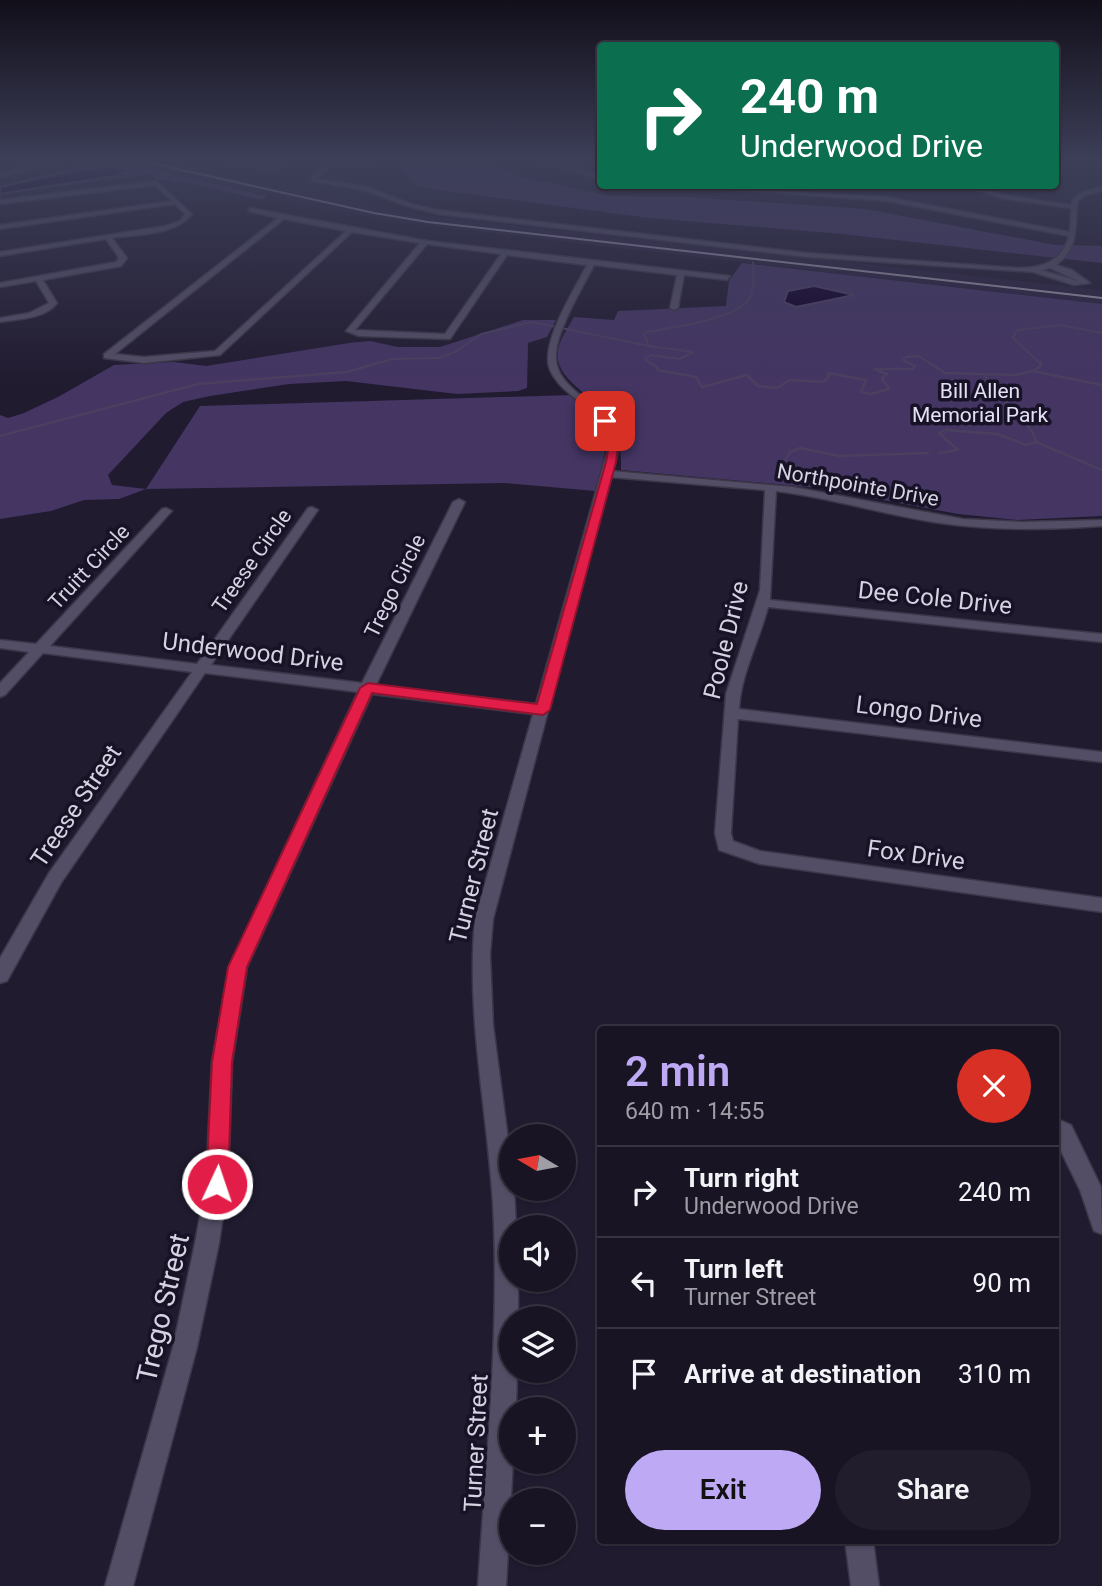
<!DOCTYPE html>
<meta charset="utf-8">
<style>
body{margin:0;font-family:Roboto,sans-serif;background:#221d2c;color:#f1f3f6;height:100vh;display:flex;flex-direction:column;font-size:26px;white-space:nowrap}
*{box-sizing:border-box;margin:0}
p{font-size:23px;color:#9f9ea6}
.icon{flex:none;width:38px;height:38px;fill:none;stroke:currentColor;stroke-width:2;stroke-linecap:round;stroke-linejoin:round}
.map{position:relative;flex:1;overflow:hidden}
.side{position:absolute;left:597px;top:1026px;width:462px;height:518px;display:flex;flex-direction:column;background:#191424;border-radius:7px;box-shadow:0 2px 5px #0004,0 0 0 2px #373341}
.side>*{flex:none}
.top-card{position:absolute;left:597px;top:42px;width:462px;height:147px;border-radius:7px;box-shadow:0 2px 5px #0004,0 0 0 2px #373341;background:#0b6e4f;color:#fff;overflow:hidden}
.needle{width:46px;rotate:280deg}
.fabs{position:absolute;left:499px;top:1124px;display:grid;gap:14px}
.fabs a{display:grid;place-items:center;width:77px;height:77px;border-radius:50%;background:#191424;box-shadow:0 2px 5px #0004,0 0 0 2px #373341;font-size:35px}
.pin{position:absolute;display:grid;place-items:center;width:60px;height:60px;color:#fff;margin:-30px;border-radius:14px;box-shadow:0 4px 10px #0006}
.me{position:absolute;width:77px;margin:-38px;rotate:3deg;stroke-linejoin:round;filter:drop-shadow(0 0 5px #0008)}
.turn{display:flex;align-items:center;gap:24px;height:147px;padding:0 28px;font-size:32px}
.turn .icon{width:91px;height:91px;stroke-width:2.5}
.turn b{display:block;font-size:49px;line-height:60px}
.round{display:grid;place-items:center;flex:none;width:74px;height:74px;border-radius:37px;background:#221d2c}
.overview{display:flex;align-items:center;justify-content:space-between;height:119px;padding:0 28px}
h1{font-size:42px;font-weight:600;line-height:52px;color:#bea9f4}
.button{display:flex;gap:14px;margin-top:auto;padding:14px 28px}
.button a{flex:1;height:80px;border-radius:42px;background:#bea9f4;color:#111;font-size:28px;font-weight:600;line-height:80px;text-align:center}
.button a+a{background:#221d2c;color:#f1f3f6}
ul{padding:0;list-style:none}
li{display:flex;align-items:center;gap:21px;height:91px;padding:0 28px;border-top:2px solid #373341}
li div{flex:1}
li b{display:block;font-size:26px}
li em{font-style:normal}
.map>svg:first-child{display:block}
.built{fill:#2a213d}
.green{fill:#443563}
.water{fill:#100029;stroke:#4b3f60;stroke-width:2}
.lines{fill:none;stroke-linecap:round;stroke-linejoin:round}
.stream-far1{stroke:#4b3f60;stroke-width:2}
.stream{stroke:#4b3f60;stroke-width:2.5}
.minor-casing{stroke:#3b3648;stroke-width:3}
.minor{fill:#534d65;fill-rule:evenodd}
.rail{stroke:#9793a4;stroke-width:2}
.route{fill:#e11d48;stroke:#92132f;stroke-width:2}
.labels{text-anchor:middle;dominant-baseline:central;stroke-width:7;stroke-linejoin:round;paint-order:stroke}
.far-park-label{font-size:21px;fill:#e4e0f4;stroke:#181226}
.far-street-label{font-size:21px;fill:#d5d2e1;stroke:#181226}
.street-label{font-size:24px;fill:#d5d2e1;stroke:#181226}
.near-street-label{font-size:28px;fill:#d5d2e1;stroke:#181226}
</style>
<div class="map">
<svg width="1102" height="1586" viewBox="0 0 1102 1586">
<rect width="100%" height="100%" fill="#211b30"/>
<!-- built -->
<path class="built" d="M113,160H153L256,183L428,216L1102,290V304L405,223L316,207Z"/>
<!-- green -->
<g class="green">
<path d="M93,160H113L267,196L262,200L184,182L173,183L170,180H158L150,174L2,194L0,201V186L98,162Z"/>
<path d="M406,160H483L488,165L526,178L611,196L686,197L866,209L1055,245L1102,246V263L842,234L649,218L432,189L418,186L404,171Z"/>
<path d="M742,263L1102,304V516L1017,520L958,514L819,488L621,470C621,451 620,434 610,418C596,396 549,379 559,346C562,336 569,326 574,317L614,320L618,311L726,306L729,281Z"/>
<path d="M523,320H556L547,337L528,343L527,388L518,391L457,394L346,381L289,384L210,396L183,402L166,413L108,475L112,485L146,489L200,406L572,395C614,430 609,442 595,491L504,483L146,489L119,499L84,500L51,511L0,519V415L8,418L24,413L58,397L114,365L174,362L206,366L349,343L370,341L398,347H440Z"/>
</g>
<!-- water -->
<g class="water">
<path d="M111,167L132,170L114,176L0,194V187L77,170Z"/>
<path d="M814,286L854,295L796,307L784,302L788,291Z"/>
</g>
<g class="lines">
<!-- stream-far1 -->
<g class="stream-far1">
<path d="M649,346L644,334L647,332C672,327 731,321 748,300C755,291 753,274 753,262"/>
<path d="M375,364L392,359L439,358L455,352L481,334L532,322L649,346L693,352L680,359L651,355L645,359L652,364"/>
<path d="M911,364L903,360L906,357L919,356L931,364"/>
<path d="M1041,364L1013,338L1017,330L1060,325L1102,333"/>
</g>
<!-- stream -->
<g class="stream">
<path d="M649,362L658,368L657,370L696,377L702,387L747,375L758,386L777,388L790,380L823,382L828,378V373L866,380L861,392L871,394L889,389L882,379L887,374L874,369H913L915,366L907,362"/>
<path d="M928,362L945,373L1016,375L1032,371L1102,385"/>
<path d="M1033,371L1040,367L1041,362"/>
<path d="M985,375L992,391"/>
<path d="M0,436L198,384L347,372L381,362"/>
<path d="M1036,442L1102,470"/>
<path d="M939,453L958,450L939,433L945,430L998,434L1026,445L1036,442L1032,431L999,395"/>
<path d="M774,480L790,452L800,448L839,456L928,453"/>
</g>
<!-- minor casing -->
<g class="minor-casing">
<g id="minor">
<path d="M54,160H65L0,177V173Z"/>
<path d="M222,160L270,167L283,160H290L271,171Z"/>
<path d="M331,160L368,166H331L317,179L367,187L411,204L438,210L807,253L1018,268C1042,268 1062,262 1069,236L887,201L679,186L887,197L1070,232L1071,208L1004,199L964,186H972L1005,195L1071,205C1074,191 1090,190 1102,187V191L1085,195L1078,201C1074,226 1080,248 1056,265L1072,270L1090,283L1074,285L1033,272L807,257L438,214L407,206L364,190L312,181L313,174ZM1050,268L1078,281L1041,270Z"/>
<path d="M535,160H545L600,175V179Z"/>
<path d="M156,181L192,214C175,236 138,234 112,238L127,258L121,266L43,280L57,303C45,319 18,319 0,322V318L29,313L49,303L36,281L0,287V283L116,262L119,258L106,239L0,256V252L165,226L180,221L185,214L175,204L0,229V225L172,201L155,185L0,204V200Z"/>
<path d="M250,208L428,241L730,276L727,280L684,275L678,308L674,310L670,308L677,275L594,265C582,289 557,329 556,355C554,395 618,405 619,445C619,453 614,464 612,471L793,487L963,519L1022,522L1102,520V526C1048,530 994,531 940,523C885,515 832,498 776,491L770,600L1102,634V642L768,607C759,642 741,673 739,709L1102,752V762L738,719L731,833L733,841L760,851L1102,898V912L760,864L719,850L715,833L726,694L760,590L765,490L610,477L493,919L490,954L493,1025L511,1162V1188H514L516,1227H511V1279H518V1318H511V1370H517L516,1409H511V1461H513L506,1586H478C486,1459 500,1332 493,1204C487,1108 466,1016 475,919L533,714L372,694L247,967L232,1062L228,1183L219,1243L197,1347L133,1586H105L173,1347L195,1243L206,1183L212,1062L229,967L358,692L205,673L61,883L7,981L0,983V958L49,873L192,672L43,653L5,695L0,697V683L29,652L0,648V640L36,644L162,509L166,508L172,511L170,513L50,646L197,664L308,508L312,507L318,510L211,665L362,683L453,502L459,499L465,502L376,685L536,704L609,445C602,422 588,410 570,394C562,388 554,379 550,370C539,344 575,289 587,265L507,255L450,339L359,336L346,331L420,243L352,232L220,355L144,363L104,358V354L278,218L248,211ZM284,219L346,231L215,351L144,357L115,354ZM427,244L501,254L445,334L355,330Z"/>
<path d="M1055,1118L1071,1125L1101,1187L1102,1234L1094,1231L1080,1190L1055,1139Z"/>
<path d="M845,1540H873L879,1586H851Z"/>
</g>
</g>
<!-- minor -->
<use href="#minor" class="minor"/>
<!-- rail -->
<path class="rail" d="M137,160L374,213L428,222L1102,298"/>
</g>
<!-- sky -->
<linearGradient id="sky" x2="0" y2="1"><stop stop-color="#120f1a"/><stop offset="0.42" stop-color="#3d3f59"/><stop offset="1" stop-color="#3d3f59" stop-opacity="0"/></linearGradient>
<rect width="1102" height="382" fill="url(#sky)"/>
<!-- route -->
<path class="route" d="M602,419H608C618,435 619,444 616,462L550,710L543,715L372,693L247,967L232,1062L228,1184L225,1191L217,1195L209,1191L206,1184L212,1062L228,967L360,688L368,683L537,704L606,462L609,445Z"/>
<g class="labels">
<!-- far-park labels -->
<g class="far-park-label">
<text x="980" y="391">Bill Allen<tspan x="980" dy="24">Memorial Park</tspan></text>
</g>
<!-- far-street labels -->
<g class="far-street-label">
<text transform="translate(858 485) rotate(10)">Northpointe Drive</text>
<text transform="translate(252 561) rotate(-55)">Treese Circle</text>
<text transform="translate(89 567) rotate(-47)">Truitt Circle</text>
<text transform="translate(395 586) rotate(-64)">Trego Circle</text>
</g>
<!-- street labels -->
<g class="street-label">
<text transform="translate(935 598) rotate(6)">Dee Cole Drive</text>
<text transform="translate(726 640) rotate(-76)">Poole Drive</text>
<text transform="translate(253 652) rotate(7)">Underwood Drive</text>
<text transform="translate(919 712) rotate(7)">Longo Drive</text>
<text transform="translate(76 806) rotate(-56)">Treese Street</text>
<text transform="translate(916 855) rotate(8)">Fox Drive</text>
<text transform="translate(474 876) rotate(-76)">Turner Street</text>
<text transform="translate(476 1443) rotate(-87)">Turner Street</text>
</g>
<!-- near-street labels -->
<g class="near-street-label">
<text transform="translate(163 1308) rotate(-77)">Trego Street</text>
</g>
</g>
</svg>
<div class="fabs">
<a><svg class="needle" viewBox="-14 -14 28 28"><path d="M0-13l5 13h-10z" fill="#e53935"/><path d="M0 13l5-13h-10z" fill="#9f9ea6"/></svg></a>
<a><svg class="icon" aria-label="sound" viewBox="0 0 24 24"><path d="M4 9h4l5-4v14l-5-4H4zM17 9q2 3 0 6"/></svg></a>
<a><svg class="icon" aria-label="layers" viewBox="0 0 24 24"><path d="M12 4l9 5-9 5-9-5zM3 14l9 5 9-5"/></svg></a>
<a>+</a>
<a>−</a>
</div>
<div class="pin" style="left:605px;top:421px;background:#d93025"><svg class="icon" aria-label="arrive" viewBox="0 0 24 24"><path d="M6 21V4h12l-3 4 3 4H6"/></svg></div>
<svg class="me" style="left:217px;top:1184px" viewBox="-20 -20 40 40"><circle r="17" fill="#e11d48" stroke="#fff" stroke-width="3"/><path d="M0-11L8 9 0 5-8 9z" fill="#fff"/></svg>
<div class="top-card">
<div class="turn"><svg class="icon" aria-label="right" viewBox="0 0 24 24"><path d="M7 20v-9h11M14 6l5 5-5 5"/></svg><div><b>240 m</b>Underwood Drive</div></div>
</div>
<section class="side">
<div class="overview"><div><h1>2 min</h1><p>640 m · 14:55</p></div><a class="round" style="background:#d93025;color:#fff"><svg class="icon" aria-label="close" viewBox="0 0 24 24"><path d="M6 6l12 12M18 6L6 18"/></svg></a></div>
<ul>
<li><svg class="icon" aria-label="right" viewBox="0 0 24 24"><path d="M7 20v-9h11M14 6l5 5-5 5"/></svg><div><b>Turn right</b><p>Underwood Drive</p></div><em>240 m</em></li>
<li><svg class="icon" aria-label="left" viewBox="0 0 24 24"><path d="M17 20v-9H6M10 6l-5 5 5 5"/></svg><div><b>Turn left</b><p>Turner Street</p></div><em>90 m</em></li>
<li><svg class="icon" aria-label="arrive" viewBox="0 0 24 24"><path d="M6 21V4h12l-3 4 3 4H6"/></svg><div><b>Arrive at destination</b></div><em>310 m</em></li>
</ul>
<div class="button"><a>Exit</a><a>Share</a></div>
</section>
</div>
